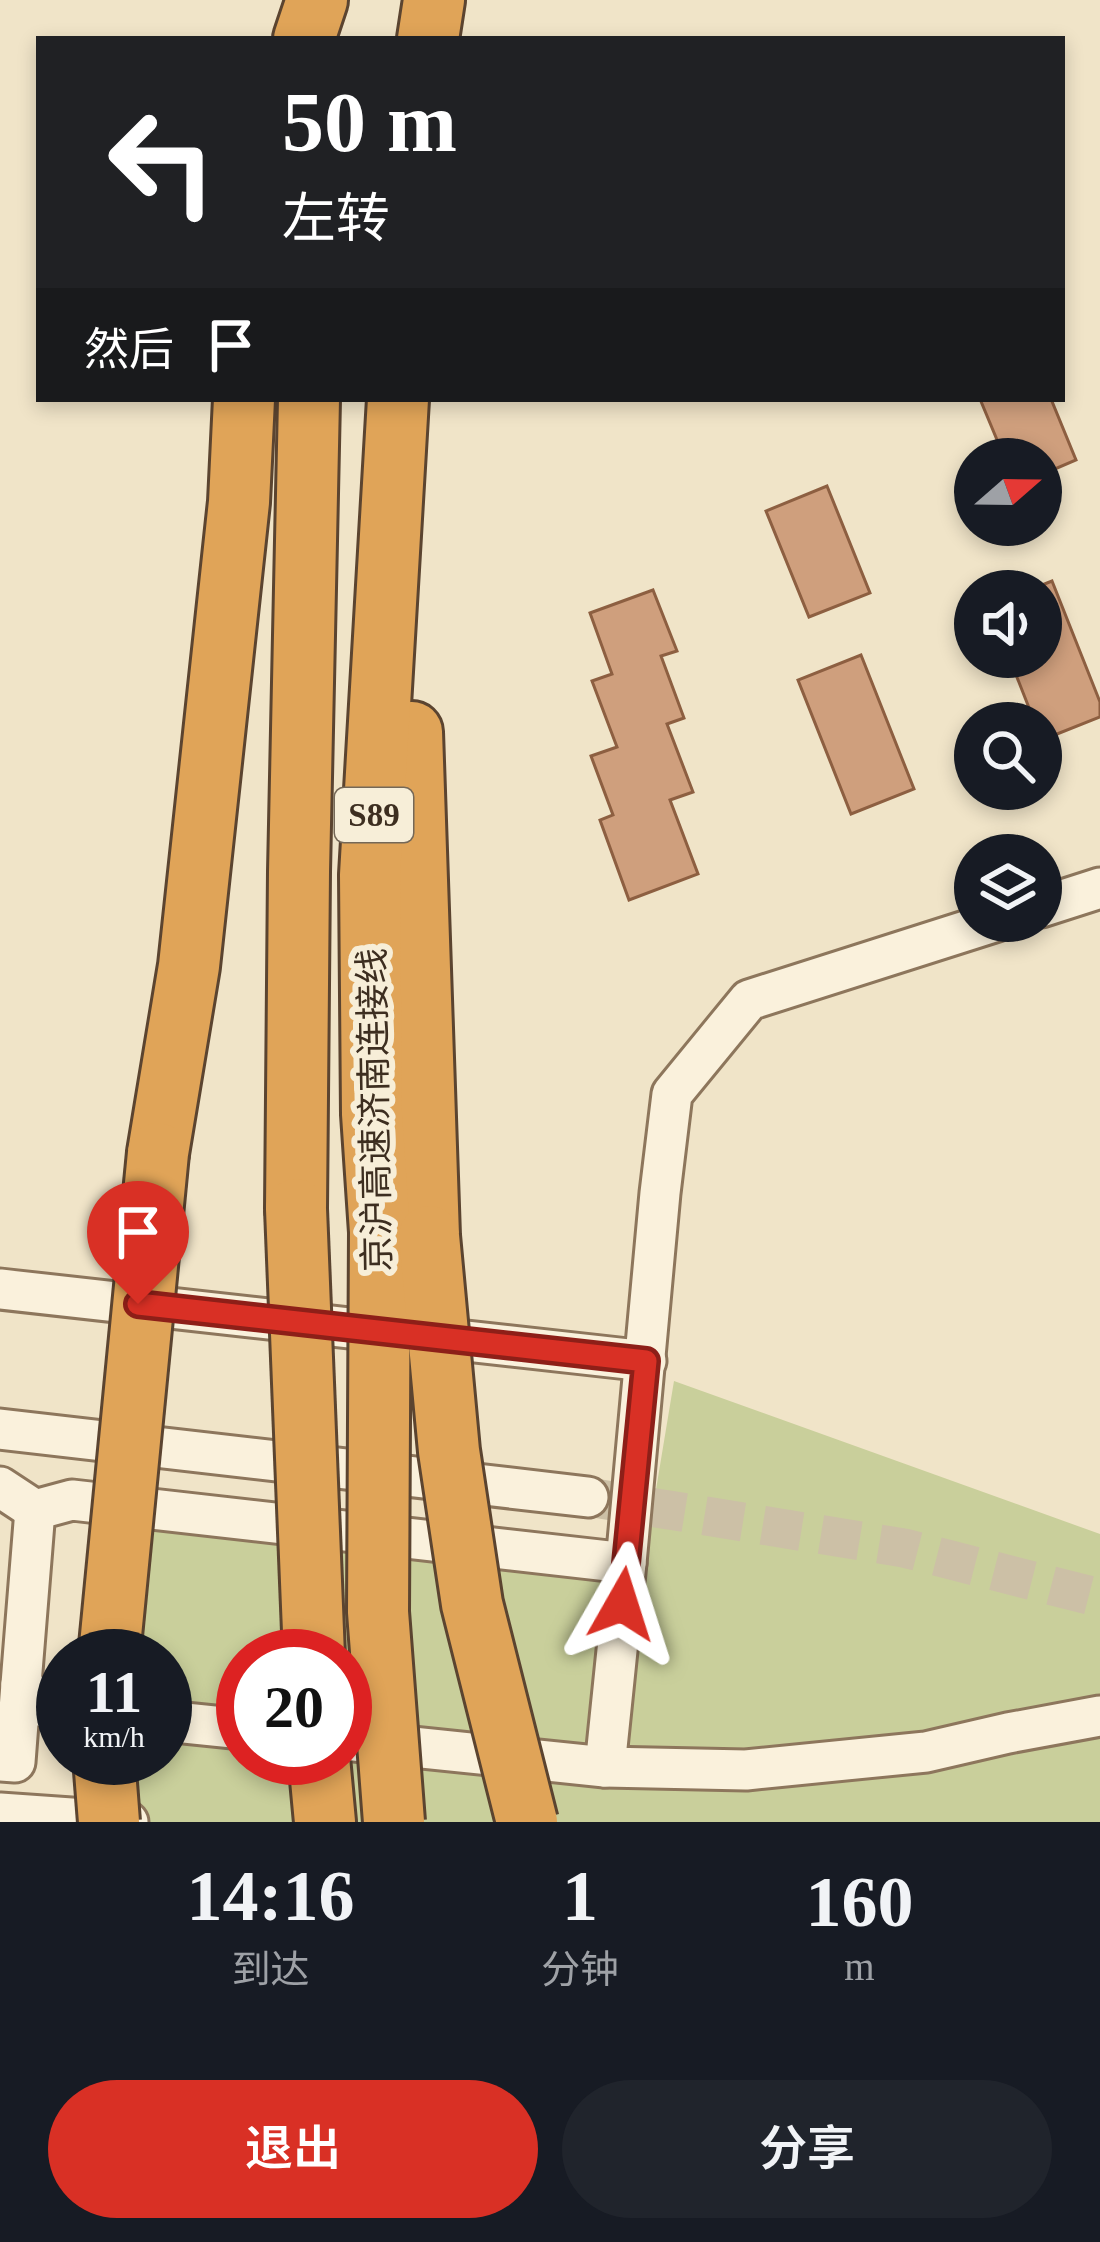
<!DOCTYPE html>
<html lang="zh">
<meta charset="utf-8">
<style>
body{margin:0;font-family:"Times New Roman","Noto Sans SC",serif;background:#20242c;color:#f1f3f6;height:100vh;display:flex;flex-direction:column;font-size:45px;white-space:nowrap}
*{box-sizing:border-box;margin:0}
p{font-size:39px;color:#9ea1a6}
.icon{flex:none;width:66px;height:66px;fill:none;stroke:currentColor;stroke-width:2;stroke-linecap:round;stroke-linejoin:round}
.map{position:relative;height:1822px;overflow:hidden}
.sheet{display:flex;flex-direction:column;background:#171b24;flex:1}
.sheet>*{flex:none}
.top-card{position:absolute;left:36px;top:36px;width:1029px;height:366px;border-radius:0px;box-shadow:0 6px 18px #0003;background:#202124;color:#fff;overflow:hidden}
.needle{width:78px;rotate:70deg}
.controls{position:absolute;left:954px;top:438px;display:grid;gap:24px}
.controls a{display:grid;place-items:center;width:108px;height:108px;border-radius:50%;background:#171b24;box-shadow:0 6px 18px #0003;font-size:60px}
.speed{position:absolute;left:36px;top:1629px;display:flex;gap:24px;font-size:60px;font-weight:700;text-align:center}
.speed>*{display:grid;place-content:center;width:156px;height:156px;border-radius:50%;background:#171b24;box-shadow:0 6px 18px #0003;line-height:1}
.speed small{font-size:30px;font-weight:400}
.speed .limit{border:18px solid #d22;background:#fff;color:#111}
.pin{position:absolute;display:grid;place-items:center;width:102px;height:102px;color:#fff;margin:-123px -51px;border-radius:50% 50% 50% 0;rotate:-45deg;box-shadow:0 0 12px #0007}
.pin .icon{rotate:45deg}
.me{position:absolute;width:132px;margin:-66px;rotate:6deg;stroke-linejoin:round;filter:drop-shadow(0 0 9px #0008)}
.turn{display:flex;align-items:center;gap:42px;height:252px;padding:0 48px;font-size:54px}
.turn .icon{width:156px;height:156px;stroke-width:2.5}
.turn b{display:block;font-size:84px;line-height:102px}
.then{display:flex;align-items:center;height:114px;padding:0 48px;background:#0003;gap:24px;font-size:45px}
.eta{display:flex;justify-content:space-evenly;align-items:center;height:204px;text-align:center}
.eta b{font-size:72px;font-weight:600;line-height:84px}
.action{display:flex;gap:24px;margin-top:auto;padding:24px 48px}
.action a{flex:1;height:138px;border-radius:72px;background:#d93025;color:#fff;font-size:48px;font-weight:600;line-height:138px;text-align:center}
.action a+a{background:#20242c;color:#f1f3f6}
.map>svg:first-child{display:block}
.green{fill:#c9cf9b;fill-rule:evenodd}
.building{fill:#cf9f7d;stroke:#8d5f41;stroke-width:3}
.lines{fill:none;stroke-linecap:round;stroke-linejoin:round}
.minor-tunnel{stroke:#ccc0a6;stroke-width:39;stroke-dasharray:39 20;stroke-linecap:butt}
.minor-casing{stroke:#8d765c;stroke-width:45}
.highway-casing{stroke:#5b4430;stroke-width:66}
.minor{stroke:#faf1dc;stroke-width:39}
.highway{stroke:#e0a458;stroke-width:60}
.highway-bridge-casing{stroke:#5b4430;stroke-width:66;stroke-linecap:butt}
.highway-bridge{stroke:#e0a458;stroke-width:60}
.route-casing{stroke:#8d1f18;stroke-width:30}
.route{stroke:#d93025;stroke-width:21}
.labels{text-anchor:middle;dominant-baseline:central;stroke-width:12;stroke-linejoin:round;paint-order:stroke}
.shield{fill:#f7eed8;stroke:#756857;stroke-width:3}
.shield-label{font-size:33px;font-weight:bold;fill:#3d2e20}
.street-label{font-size:36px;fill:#3d2e20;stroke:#f7eed8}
</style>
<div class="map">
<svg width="1100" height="1822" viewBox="0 0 1100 1822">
<rect width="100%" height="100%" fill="#f0e4c8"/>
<!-- green -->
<path class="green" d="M674,1381L1100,1534V1822H77L81,1758H165V1656H90L101,1518L644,1562ZM243,1656H345V1758H243Z"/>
<!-- building -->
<g class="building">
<path d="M980,399H1051L1076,460L1041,475V459H1005Z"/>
<path d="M827,486L870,593L809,617L766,511Z"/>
<path d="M1052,581L1100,702V717L1042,740L1041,723H1035L1009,657H1041V591H1027Z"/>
<path d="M653,590L677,651L661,656L684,718L667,724L693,792L670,800L698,874L629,900L600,820L613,815L591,756L617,747L592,681L612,674L590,613Z"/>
<path d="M861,655L914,789L851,814L798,680Z"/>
</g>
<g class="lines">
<!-- minor-tunnel -->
<path class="minor-tunnel" d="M588,1497L904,1548L1100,1598"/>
<!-- minor casing -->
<g class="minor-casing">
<g id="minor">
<path d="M1041,907L1100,888"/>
<path d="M0,1289L646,1361"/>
<path d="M0,1429L588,1497"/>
<path d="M0,1487L35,1510"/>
<path d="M626,1563L660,1193L672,1094L749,1000L997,921"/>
<path d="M63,1710L46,1708L21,1684L35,1510L72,1500L626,1563L605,1767"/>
<path d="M165,1721L243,1729"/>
<path d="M345,1740L605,1767L746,1770L926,1752L1008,1733L1100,1716"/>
<path d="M0,1761L15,1762L21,1684"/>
<path d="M0,1813L128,1822"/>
</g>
</g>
<!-- highway casing -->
<g class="highway-casing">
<g id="highway">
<path d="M304,39L317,0"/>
<path d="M428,39L434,0"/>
<path d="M412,732L429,1236"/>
<path d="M158,1153L189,966L239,502L244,399"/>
<path d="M296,1209L299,872L309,399"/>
<path d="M380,1232L372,1114L370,875L398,399"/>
<path d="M319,1758L325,1822"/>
</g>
</g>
<!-- minor -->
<use href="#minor" class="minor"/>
<!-- highway -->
<use href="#highway" class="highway"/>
<!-- highway-bridge casing -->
<g class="highway-bridge-casing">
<g id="highway-bridge">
<path d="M296,1209L314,1656"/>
<path d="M380,1232L378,1612L394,1822"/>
<path d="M429,1236L449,1451L472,1604L527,1822"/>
<path d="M109,1656L158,1153"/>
<path d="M104,1758L109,1822"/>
</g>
</g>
<!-- highway-bridge -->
<use href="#highway-bridge" class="highway-bridge"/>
</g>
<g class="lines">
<!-- route casing -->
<g class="route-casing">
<path id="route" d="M138,1304L646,1361L622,1604"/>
</g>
<!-- route -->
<use href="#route" class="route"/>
</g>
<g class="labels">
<!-- shield labels -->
<rect class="shield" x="335" y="788" width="78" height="54" rx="9"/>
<g class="shield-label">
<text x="374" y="815">S89</text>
</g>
<!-- street labels -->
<g class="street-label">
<text transform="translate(375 1110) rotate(-91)">京沪高速济南连接线</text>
</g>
</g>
</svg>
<div class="controls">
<a><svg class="needle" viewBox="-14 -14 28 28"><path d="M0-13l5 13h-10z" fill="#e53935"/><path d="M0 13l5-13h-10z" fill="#9ea1a6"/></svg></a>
<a><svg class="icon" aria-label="sound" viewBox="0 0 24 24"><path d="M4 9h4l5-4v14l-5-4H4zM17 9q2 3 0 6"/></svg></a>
<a><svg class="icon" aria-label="search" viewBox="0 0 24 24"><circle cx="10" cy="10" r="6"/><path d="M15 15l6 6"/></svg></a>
<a><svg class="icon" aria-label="layers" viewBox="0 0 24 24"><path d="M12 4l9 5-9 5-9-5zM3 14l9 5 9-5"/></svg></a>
</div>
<div class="speed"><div>11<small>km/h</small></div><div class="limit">20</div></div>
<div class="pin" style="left:138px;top:1304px;background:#d93025"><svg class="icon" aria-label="arrive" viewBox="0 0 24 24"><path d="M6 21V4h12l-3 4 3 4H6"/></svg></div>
<svg class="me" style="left:622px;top:1604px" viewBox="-20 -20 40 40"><path d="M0-17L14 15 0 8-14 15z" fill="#d93025" stroke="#fff" stroke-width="4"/></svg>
<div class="top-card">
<div class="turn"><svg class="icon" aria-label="left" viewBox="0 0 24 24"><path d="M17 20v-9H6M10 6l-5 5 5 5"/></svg><div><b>50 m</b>左转</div></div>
<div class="then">然后<svg class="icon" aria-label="arrive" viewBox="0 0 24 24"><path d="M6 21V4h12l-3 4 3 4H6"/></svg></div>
</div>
</div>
<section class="sheet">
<div class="eta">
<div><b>14:16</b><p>到达</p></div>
<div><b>1</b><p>分钟</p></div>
<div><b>160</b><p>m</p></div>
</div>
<div class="action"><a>退出</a><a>分享</a></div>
</section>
